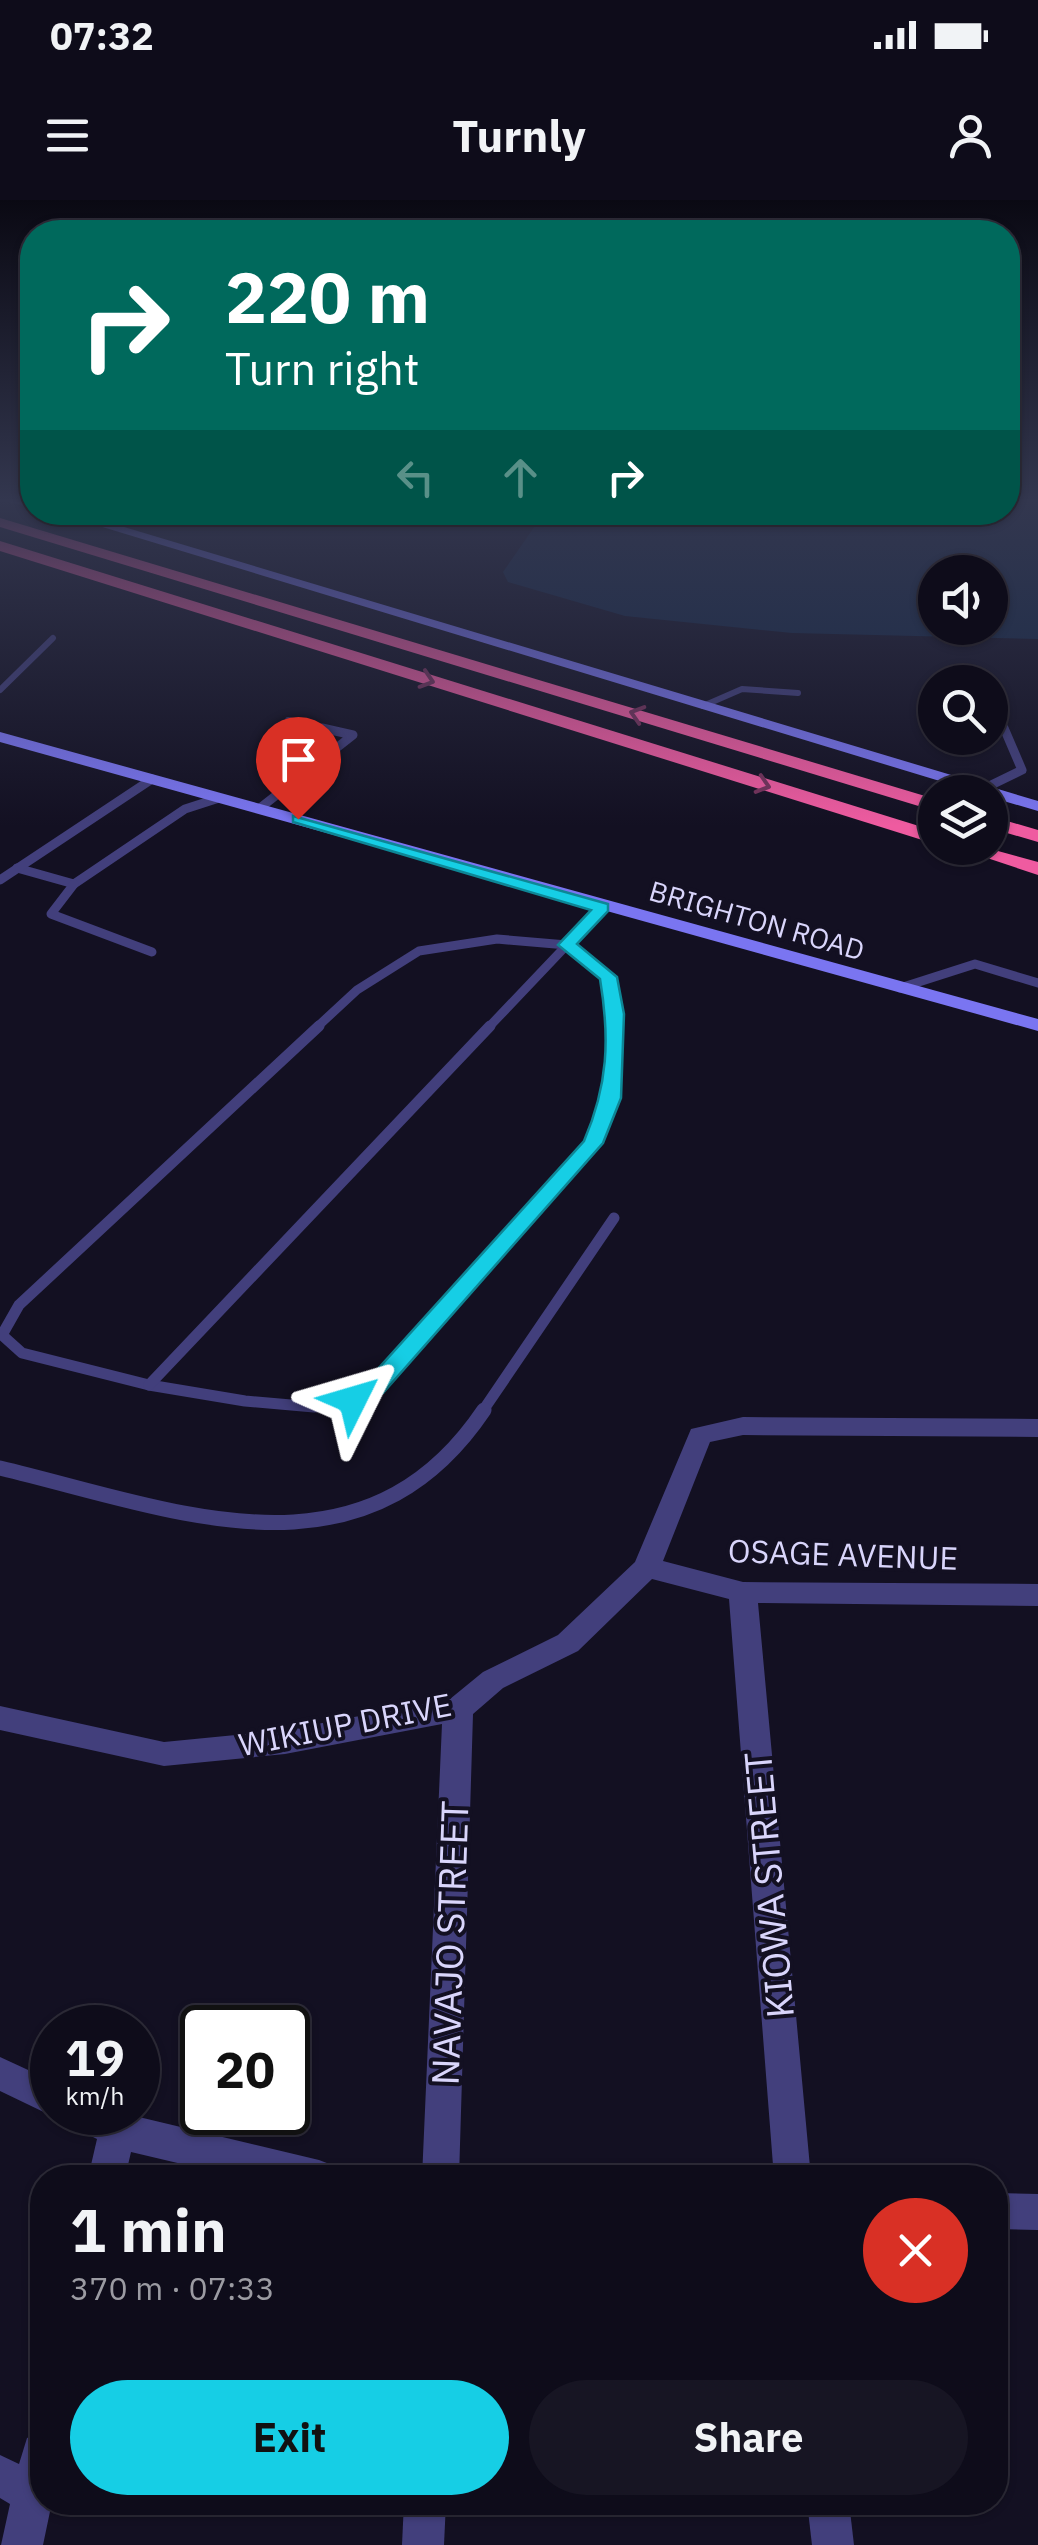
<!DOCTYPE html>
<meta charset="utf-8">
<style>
body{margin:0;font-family:"IBM Plex Sans",sans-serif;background:#171523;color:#f1f3f6;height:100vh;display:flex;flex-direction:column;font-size:38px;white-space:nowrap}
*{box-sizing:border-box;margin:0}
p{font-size:32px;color:#9b9ba2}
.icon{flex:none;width:55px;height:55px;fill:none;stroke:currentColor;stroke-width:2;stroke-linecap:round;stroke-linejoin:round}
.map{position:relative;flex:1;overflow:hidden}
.sheet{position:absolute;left:30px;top:1965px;width:978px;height:350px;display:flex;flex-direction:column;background:#0e0c1a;border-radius:40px;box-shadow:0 2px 8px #0004,0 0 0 2px #2e2c39}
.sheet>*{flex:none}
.banner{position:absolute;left:20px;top:20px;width:1000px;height:305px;border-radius:40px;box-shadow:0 2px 8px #0004,0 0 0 2px #2e2c39;background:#00695c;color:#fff;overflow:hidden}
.tools{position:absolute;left:918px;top:355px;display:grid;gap:20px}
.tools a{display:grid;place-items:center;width:90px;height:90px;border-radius:50%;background:#0e0c1a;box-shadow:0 2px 8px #0004,0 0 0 2px #2e2c39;font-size:50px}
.speed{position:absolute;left:30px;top:1805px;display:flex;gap:20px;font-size:50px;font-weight:700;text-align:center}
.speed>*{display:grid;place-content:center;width:130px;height:130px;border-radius:50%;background:#0e0c1a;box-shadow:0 2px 8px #0004,0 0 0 2px #2e2c39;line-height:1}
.speed small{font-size:25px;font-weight:400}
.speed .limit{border:5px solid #111;border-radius:15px;background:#fff;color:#111}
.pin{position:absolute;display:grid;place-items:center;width:85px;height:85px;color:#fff;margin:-102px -42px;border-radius:50% 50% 50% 0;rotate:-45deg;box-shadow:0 0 10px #0007}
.pin .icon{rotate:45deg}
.me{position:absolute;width:110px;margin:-55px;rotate:50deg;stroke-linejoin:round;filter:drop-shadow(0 0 8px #0008)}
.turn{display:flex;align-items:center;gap:35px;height:210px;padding:0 40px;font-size:45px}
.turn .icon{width:130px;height:130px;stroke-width:2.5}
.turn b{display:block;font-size:70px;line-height:85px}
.lanes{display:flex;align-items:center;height:95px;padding:0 40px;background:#0003;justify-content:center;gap:50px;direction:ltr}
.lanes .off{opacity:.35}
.round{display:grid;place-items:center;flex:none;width:105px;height:105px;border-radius:52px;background:#171523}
.head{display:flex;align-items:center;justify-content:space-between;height:170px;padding:0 40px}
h1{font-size:60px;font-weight:700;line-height:75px}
.cta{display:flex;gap:20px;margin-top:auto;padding:20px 40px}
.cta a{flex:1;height:115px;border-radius:60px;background:#16cee5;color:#111;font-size:40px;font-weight:700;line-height:115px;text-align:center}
.cta a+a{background:#171523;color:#f1f3f6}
.status{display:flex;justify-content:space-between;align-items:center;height:70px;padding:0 50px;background:#0e0c1a;direction:ltr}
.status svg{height:28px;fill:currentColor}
header{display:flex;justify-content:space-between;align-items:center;height:130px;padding:0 40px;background:#0e0c1a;font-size:45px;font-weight:700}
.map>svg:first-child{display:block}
.water{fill:#142847;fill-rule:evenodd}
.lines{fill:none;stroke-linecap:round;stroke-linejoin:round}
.lane-far3{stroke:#423f7c;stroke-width:6}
.lane-far2{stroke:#423f7c;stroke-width:9}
.lane-far1{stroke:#423f7c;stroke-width:11}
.lane{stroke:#423f7c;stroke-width:15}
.street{fill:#423f7c;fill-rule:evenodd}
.secondary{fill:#7a75f1;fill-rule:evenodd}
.highway{fill:#ef5ba0;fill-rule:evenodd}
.oneway{stroke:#76325b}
.route{fill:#16cee5;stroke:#0e8695;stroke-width:2.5}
.labels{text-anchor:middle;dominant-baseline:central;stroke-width:8;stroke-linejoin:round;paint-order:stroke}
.far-street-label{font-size:28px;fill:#d9d5fb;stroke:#131022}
.street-label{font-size:32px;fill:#d9d5fb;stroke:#131022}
.near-street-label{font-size:38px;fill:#d9d5fb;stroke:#131022}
</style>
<div class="status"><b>07:32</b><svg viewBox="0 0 49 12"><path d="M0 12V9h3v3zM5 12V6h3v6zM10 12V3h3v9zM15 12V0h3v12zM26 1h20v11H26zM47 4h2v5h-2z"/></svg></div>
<header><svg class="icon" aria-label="menu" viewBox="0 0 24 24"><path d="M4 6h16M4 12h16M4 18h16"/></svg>Turnly<svg class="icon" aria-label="person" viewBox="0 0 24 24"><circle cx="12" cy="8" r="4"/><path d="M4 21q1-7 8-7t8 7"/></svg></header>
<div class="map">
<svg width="1038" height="2345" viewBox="0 0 1038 2345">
<rect width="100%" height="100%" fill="#131022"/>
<!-- water -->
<path class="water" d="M1008,298H1038V439L792,433L625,416L508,382L503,372L544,313L1008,312ZM935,372H990V428H935Z"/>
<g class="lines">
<!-- lane-far3 -->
<g class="lane-far3">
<path d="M981,473L985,482"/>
<path d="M0,490L53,438"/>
<path d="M990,495L1005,530"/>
<path d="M703,506L742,489L798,493"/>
<path d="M288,520L332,530"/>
</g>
<!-- lane-far2 -->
<g class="lane-far2">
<path d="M983,589L1022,570L1004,528"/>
<path d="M260,608L353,535L322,528"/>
<path d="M17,668L74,684L185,609L219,598"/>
<path d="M0,680L152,579"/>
<path d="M74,684L51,714L152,752"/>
<path d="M900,788L975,764L1038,783"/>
<path d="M316,828L357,790L419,751L497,739L567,745L608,777L613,828"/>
<path d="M488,828L602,708"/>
</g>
<!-- lane-far1 -->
<g class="lane-far1">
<path d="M319,826L19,1105L2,1135L22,1153L149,1185L245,1201L314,1207L353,1201L374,1188L593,943L612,882L613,826"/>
<path d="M149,1185L490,826"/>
<path d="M482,1212L614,1018"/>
</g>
<!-- lane -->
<path class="lane" d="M0,1268C173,1309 362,1391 484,1210"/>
<!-- street -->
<g class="street">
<path d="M743,1217L1038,1219V1237L743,1235L710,1242L663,1361L743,1382L1038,1384V1406L758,1403L811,1978H774L729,1399L652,1379L578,1451L503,1488L473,1514L459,1978H422L442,1524L285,1554L164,1566L0,1530V1506L164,1542L285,1530L450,1499L483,1472L558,1435L635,1362L691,1229Z"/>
<path d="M0,1857L52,1881V1912H61L52,1916L0,1891Z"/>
<path d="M62,1912H118L319,1960L332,1965L337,1978H241L131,1952L125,1978H88L97,1939L67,1924Z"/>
<path d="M995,1993L1038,1994V2030L995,2029Z"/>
<path d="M42,2232V2302H52L43,2345H1L10,2304L0,2298V2255L19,2264L27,2238Z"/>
<path d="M404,2302H446L444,2345H402Z"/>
<path d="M807,2302H849L854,2345H812Z"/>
</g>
<!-- secondary -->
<g class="secondary">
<path d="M4,298L32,301V308L6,301Z"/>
<path d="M53,312H74L1038,601V611L990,597V592H976Z"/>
<path d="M0,532L1038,819V831L0,542Z"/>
</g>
<!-- highway -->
<g class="highway">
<path d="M0,318L935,599V611L0,327Z"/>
<path d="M0,341L935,631V644L0,351Z"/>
<path d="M990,616L1038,630V642L990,628Z"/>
<path d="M957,648H987L1038,662V675Z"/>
</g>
</g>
<!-- one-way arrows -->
<defs><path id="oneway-chevron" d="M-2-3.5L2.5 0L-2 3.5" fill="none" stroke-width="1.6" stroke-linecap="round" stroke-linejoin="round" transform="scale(2.5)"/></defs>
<g class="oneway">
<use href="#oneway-chevron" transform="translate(427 480) rotate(18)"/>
<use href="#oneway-chevron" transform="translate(637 514) rotate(-163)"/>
<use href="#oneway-chevron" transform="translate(763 585) rotate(17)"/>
</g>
<!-- sky -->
<linearGradient id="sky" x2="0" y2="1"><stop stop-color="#0a0913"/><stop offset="0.48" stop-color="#33374f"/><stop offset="1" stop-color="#33374f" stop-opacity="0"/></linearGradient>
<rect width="1038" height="626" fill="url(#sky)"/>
<!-- route -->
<path class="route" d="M293,616L608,704V711L577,744L617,777L624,814L621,898L603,943L383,1193L353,1208L345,1206V1195L366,1182L584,941C608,885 610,839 600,779L558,745L591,710L293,622Z"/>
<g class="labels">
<!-- far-street labels -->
<g class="far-street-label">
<text transform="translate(757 720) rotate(16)">BRIGHTON ROAD</text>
</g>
<!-- street labels -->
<g class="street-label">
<text transform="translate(843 1354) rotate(2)">OSAGE AVENUE</text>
<text transform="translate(345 1524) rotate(-11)">WIKIUP DRIVE</text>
</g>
<!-- near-street labels -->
<g class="near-street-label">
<text transform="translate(768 1685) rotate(-95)">KIOWA STREET</text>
<text transform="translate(449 1743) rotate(-88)">NAVAJO STREET</text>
</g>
</g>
</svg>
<div class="tools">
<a><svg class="icon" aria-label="sound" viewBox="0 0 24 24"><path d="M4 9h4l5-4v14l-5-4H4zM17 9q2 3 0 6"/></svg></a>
<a><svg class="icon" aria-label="search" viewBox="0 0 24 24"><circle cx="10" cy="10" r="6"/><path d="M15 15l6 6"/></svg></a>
<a><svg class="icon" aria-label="layers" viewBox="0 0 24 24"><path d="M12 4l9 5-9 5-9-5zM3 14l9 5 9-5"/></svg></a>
</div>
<div class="speed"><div>19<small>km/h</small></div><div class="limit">20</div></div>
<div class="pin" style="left:298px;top:619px;background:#d93025"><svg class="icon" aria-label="arrive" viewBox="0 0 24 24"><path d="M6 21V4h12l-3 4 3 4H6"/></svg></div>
<svg class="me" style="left:353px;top:1200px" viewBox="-20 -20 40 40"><path d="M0-17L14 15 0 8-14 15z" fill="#16cee5" stroke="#fff" stroke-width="4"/></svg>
<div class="banner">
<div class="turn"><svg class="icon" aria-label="right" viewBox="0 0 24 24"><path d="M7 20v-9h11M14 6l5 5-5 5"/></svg><div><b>220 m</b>Turn right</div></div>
<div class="lanes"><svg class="icon off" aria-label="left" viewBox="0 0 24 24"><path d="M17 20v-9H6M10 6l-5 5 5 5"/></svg><svg class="icon off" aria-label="ahead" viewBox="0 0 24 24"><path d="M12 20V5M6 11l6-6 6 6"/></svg><svg class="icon" aria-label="right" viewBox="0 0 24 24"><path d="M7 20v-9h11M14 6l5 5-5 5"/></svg></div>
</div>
<section class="sheet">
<div class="head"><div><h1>1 min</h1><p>370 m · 07:33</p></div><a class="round" style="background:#d93025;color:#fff"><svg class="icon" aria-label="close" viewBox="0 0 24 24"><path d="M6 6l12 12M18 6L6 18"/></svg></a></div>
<div class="cta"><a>Exit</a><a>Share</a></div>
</section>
</div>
